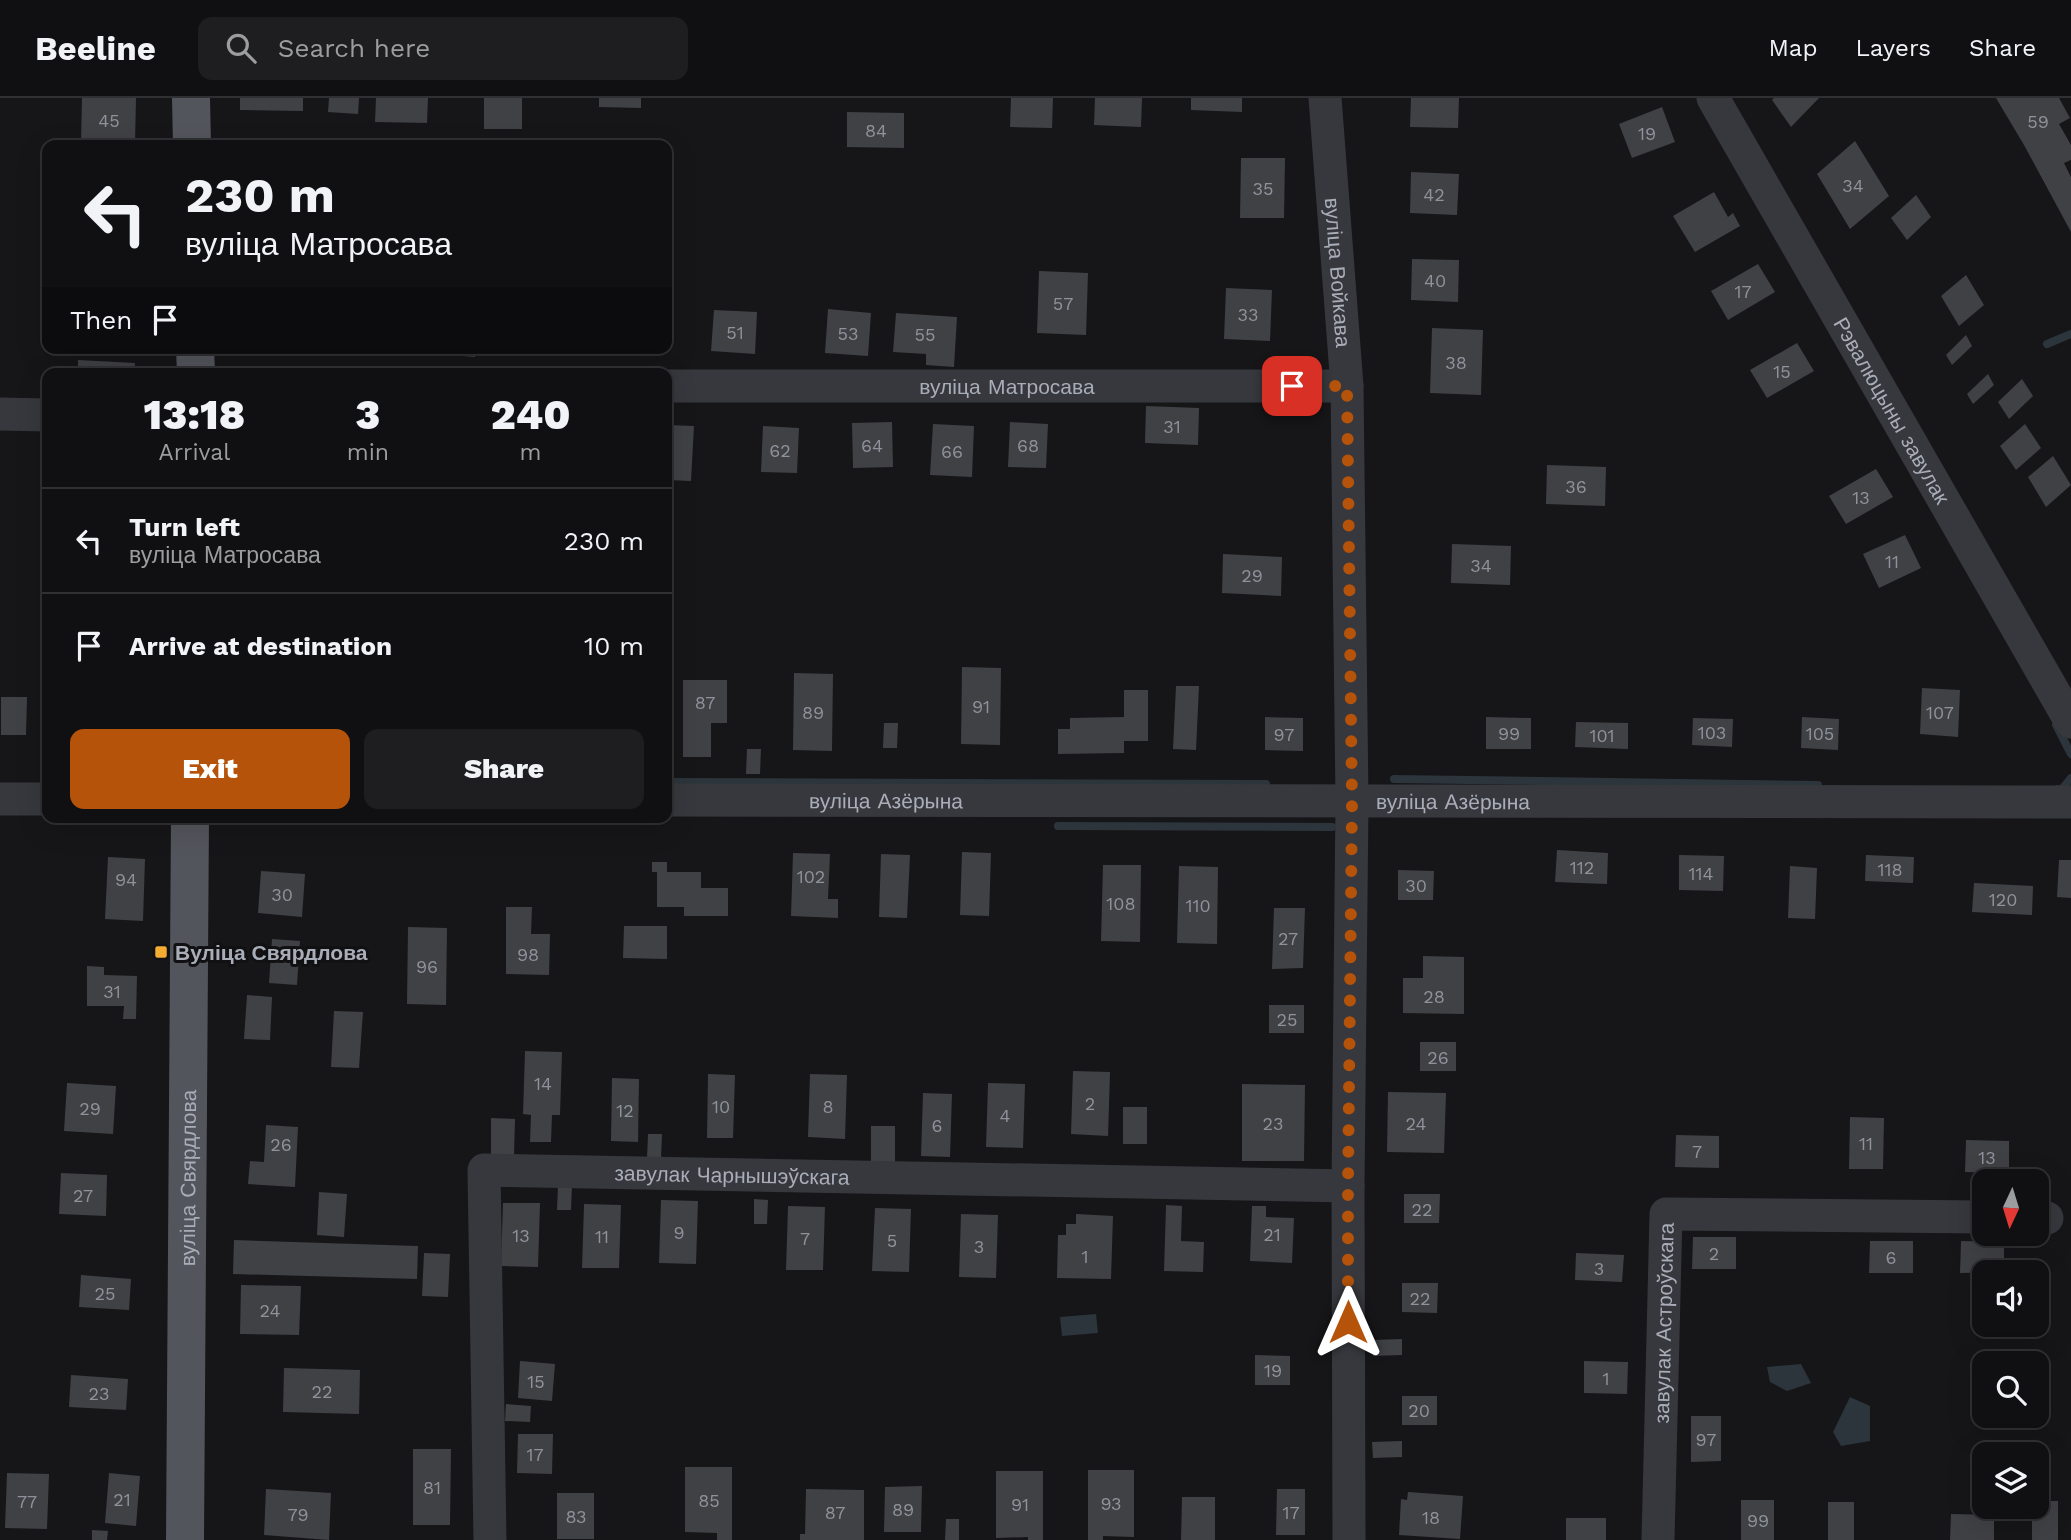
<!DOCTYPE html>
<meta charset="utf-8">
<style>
body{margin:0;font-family:"Work Sans",sans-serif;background:#1e1e20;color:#f1f3f6;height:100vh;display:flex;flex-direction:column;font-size:26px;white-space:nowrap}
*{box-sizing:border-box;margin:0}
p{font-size:23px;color:#9c9d9f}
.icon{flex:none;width:38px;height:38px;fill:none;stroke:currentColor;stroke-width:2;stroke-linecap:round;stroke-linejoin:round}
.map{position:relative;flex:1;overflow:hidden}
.sheet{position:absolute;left:42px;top:270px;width:630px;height:455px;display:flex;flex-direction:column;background:#101012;border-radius:14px;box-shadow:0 7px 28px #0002,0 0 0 2px #303032}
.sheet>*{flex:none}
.guide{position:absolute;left:42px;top:42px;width:630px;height:214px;border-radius:14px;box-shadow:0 7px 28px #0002,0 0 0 2px #303032;background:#101012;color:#f1f3f6;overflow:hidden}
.needle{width:46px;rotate:184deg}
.tools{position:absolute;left:1972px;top:1071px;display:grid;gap:14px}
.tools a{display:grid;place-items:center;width:77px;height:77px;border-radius:14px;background:#101012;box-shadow:0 7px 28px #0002,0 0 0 2px #303032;font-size:35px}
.pin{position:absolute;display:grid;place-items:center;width:60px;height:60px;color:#fff;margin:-30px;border-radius:14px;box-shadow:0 4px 10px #0006}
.me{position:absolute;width:77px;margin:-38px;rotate:0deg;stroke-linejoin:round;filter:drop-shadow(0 0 5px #0008)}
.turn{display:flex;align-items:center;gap:24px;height:147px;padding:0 28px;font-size:32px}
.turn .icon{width:91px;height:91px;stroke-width:2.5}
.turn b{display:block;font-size:49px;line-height:60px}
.then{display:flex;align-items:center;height:66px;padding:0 28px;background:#0003;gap:14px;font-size:26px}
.eta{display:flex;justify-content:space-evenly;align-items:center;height:119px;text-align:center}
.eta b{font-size:42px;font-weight:800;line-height:49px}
.button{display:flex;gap:14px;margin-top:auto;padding:14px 28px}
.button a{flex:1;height:80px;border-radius:14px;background:#b45309;color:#fff;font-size:28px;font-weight:800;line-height:80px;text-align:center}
.button a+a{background:#1e1e20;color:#f1f3f6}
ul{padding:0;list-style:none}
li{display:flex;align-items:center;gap:21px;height:105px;padding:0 28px;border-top:2px solid #303032}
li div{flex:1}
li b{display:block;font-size:26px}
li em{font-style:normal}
header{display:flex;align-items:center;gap:42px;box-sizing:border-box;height:98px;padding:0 35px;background:#101012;border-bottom:2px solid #303032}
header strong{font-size:33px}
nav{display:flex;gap:38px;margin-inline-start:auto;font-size:24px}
.search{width:490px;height:63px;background:#1e1e20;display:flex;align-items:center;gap:18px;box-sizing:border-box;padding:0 24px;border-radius:14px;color:#9c9d9f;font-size:26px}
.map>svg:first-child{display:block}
.water{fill:#2c353c}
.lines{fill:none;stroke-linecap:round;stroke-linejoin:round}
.stream{stroke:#2c353c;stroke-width:8}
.building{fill:#404145}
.minor{stroke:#37383d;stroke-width:33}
.major{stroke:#53555c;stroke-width:38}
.route{stroke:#b45309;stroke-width:12;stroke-dasharray:0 21.6}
.poi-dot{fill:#f3ad33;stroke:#111113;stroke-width:2.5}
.labels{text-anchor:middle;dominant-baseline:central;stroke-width:6;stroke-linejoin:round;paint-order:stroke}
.number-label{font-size:18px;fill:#8e929b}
.street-label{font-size:21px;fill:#a8adb8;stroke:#111113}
.poi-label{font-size:21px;font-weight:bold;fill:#a8adb8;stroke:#111113;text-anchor:start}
</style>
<header>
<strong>Beeline</strong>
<div class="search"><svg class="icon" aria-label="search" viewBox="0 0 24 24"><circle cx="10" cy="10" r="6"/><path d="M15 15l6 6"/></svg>Search here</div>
<nav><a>Map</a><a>Layers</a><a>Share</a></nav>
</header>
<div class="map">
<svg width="2071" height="1442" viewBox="0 0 2071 1442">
<rect width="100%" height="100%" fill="#161618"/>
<!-- water -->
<g class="water">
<path d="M1096,1216L1098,1235L1062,1238L1060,1219Z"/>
<path d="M1801,1266L1811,1285L1787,1293L1770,1284L1767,1269Z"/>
<path d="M1850,1299L1870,1308V1343L1841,1348L1833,1334Z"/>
</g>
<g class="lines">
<!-- stream -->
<g class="stream">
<path d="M2047,246L2071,236"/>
<path d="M2056,627L2071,656"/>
<path d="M1394,681L1818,687"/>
<path d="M667,684L1266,686"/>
<path d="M2058,691H2062L2071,680"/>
<path d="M1058,728L1332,729"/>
</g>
</g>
<!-- building -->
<g class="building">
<path d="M82,0H136L135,45L81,44Z"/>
<path d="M240,0H303V13L240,12Z"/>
<path d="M329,0H359L358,16L328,14Z"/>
<path d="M376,0H428L427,25L375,24Z"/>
<rect x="484" y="0" width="38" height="31"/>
<path d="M599,0H641V10L599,9Z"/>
<path d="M1011,0H1053L1052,30L1010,29Z"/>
<path d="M1095,0H1142L1141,29L1094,27Z"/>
<path d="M1191,0H1242V14L1191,12Z"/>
<path d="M1411,0H1459L1458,30L1410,29Z"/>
<path d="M1774,0H1819L1791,29L1772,2Z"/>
<path d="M1996,0H2059L2070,20L2059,26L2071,47V62L2064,65L2071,79V134L2024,47Z"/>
<path d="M1662,9L1675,44L1632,60L1619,26Z"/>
<path d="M847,14L904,15V50L847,49Z"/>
<path d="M1855,43L1889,98L1850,131L1817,76Z"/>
<path d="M1241,60H1285L1284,120H1240Z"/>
<path d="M1411,74L1459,76L1457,117L1410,115Z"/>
<path d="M1714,94L1728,119L1733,115L1740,128L1695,154L1673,118Z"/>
<path d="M1916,97L1931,119L1907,142L1891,120Z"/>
<path d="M1412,161L1459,162L1458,204L1411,202Z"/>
<path d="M1758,166L1775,194L1728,222L1711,193Z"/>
<path d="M1039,173L1088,175L1086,237L1037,235Z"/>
<path d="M1966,177L1984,207L1959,228L1941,198Z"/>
<path d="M1226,190L1272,192L1270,243L1224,241Z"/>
<path d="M828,211L871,215L868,258L825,255Z"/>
<path d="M714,212L757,214L755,256L711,253Z"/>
<path d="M896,215L957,219L954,269L926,267V256L893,254Z"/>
<path d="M1432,230L1483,232L1481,297L1430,295Z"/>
<path d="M1966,237L1972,248L1952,267L1946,257Z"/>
<path d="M1797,245L1814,273L1767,300L1750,272Z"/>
<path d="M440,250H476L475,259L439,256Z"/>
<path d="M516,250H557V255L516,253Z"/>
<path d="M621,250H662V257L620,255Z"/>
<path d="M78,262L135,265L134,275H78Z"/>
<path d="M1988,276L1994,287L1973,306L1967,296Z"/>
<path d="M2022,281L2033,298L2009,321L1998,304Z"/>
<path d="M1146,308L1199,310L1198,347L1145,345Z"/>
<path d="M892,324L893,369L853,370L852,325Z"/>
<path d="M1010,324L1048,326L1046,370L1008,369Z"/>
<path d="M933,326L974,328L972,379L930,377Z"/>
<path d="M2025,326L2041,350L2016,372L2000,348Z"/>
<path d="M667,327L694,328L691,383L667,382Z"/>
<path d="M763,328L799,330L797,375L761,374Z"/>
<path d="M2053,358L2071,387L2046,409L2028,379Z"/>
<path d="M1547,367L1606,369L1605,408L1546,406Z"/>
<path d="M1876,371L1893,399L1846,426L1829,398Z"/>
<path d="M1905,437L1921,470L1879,490L1863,456Z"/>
<path d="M1452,446L1511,448L1510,487L1451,485Z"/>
<path d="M1223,456L1282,459L1281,498L1222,495Z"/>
<path d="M962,569L1001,570L1000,647L961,646Z"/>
<path d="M794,575L833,576L832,653L793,652Z"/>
<path d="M683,582H727V625H711V659H683Z"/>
<path d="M1176,588H1199L1196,652L1173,651Z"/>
<path d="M1922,590L1960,592L1958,639L1920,636Z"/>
<path d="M1124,592H1148V643H1124V655L1058,656V631H1070V620L1124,619Z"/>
<path d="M1,599H27L26,637H1Z"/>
<path d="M1265,619L1303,620V653L1265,652Z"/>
<path d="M1486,619L1531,620V651H1486Z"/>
<path d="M1802,619L1839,621L1838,652L1801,650Z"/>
<path d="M1693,620L1733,621L1732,649L1692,647Z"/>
<path d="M1576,624L1628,625V651L1575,649Z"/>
<path d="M884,625H898L897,650H883Z"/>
<path d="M747,651H761L760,676H746Z"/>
<path d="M1557,752L1608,755L1607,786L1555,784Z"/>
<path d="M962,754L991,755L989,818L960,817Z"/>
<path d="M793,755L830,756L828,801H838V820L791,818Z"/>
<path d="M881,756L910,757L907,820L879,819Z"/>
<path d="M1679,757L1724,758L1723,793L1679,792Z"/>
<path d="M1866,757L1914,759L1913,785L1865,783Z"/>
<path d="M108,759L145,761L143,823L105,821Z"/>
<path d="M2059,762H2071V800L2057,799Z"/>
<path d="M652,764H667V774H701V790H728V818H684V809H657V774H652Z"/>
<path d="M1103,767H1141L1140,844L1101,843Z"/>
<path d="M1179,768L1218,769L1217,846L1177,845Z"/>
<path d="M1790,768L1817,770L1815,821L1788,820Z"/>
<path d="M1398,772L1434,773L1433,802H1398Z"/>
<path d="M261,773L305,776L302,819L258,815Z"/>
<path d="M1974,785L2033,788L2032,817L1972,814Z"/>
<path d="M506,809H532L531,836H550L549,877L506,876Z"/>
<path d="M1274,810H1305L1303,870L1272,871Z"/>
<path d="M624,828H667V861L623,860Z"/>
<path d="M408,829L447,830L446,907L407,906Z"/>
<path d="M272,841L300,843L297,887L269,885Z"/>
<path d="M1423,858L1464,859V916L1403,915V880H1423Z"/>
<path d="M87,868L104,869V877L137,878L136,921H123L124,908H87Z"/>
<path d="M247,897L272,899L270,942L244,941Z"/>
<rect x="1269" y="907" width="35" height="28"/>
<path d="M334,913L363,914L359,970L331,969Z"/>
<rect x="1420" y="944" width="36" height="29"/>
<path d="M525,953L562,954L560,1017H552L551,1044H530L531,1017L523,1016Z"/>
<path d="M1073,973L1110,974L1108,1038L1071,1036Z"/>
<path d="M708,976L735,977L733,1040H707Z"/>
<path d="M810,976L847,977L845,1041L808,1039Z"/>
<path d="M612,980L639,981L638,1044L611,1043Z"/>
<path d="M67,985L116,988L113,1036L64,1033Z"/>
<path d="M988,985L1025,986L1023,1050L986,1049Z"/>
<path d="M1242,986L1305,987L1304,1063H1242Z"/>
<path d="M1388,994L1446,995L1444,1055L1387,1054Z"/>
<path d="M923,995L952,996L950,1059L921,1058Z"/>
<rect x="1123" y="1009" width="24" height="37"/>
<path d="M1850,1019L1884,1020L1883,1071H1849Z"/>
<path d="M491,1020L515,1021L514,1058H491Z"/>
<path d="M266,1027L298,1029L295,1089L248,1086L250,1063L264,1064Z"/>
<rect x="871" y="1028" width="24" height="37"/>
<path d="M648,1036H662L661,1061H647Z"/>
<path d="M1676,1037L1719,1038V1070L1675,1069Z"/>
<path d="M1966,1042L2009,1043V1075L1965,1074Z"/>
<path d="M61,1075L107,1077L106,1118L59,1116Z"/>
<path d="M558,1087H572L571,1112H557Z"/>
<path d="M319,1094L347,1096L344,1139L317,1137Z"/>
<path d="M1404,1096H1440L1439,1125H1404Z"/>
<path d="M754,1101L768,1102L767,1126H754Z"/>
<path d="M661,1102L698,1103L696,1166L659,1165Z"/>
<path d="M503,1105H540L538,1169L501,1168Z"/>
<path d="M584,1106L621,1107L619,1170H582Z"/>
<path d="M1166,1107L1182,1108L1181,1143L1204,1144L1203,1174L1164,1173Z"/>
<path d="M788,1108L825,1109L823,1172H786Z"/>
<path d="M1252,1108H1266V1119L1294,1120L1292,1165L1250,1163Z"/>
<path d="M875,1110L911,1111L909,1174L872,1173Z"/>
<path d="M961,1116L998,1117L996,1180L959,1179Z"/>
<path d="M1076,1116L1113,1118L1111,1181L1057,1180L1058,1137H1066V1126H1076Z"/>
<path d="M1693,1139H1736V1171H1692Z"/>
<path d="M234,1142L418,1148L417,1181L233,1176Z"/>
<path d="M1870,1143H1913V1175H1869Z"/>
<path d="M1961,1143L2004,1144V1174L1960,1175Z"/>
<path d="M424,1155L450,1156L448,1199L422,1198Z"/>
<path d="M1576,1155L1624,1157L1622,1184L1575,1182Z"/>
<path d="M81,1177L131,1181L129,1212L79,1209Z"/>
<path d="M1402,1185H1438L1437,1215L1402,1214Z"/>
<path d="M241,1187L301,1188L299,1237L240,1236Z"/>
<path d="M1402,1241V1257L1373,1258V1242Z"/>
<path d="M1255,1257L1290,1258V1287H1255Z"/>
<path d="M520,1263L555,1266L552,1303L518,1300Z"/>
<path d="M1584,1263L1628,1264L1627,1296L1584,1295Z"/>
<path d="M284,1270L360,1272L359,1316L283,1314Z"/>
<path d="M71,1277L128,1281L126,1312L69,1309Z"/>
<rect x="1402" y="1298" width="35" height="29"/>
<path d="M506,1306L531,1308L530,1324L505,1323Z"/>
<path d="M1691,1318H1721V1363L1691,1364Z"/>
<path d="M518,1336H553L552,1376L517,1375Z"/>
<path d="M1402,1343V1359L1373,1360L1372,1344Z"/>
<path d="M413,1351H451L450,1427H413Z"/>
<path d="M685,1369H732V1442H717V1435L685,1434Z"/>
<path d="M1088,1372H1134V1439L1103,1438V1442H1088Z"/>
<path d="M996,1373H1043V1442H1028V1439L996,1440Z"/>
<path d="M7,1375L49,1376L47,1431L5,1430Z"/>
<path d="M109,1375L140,1378L136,1428L105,1425Z"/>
<path d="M922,1388L921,1434H884L885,1389Z"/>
<path d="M266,1391L331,1395L329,1442L264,1437Z"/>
<path d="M806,1391L864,1392V1442H800V1436H805Z"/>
<path d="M1277,1391H1305V1437H1276Z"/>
<path d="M1408,1394L1463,1398L1460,1441L1399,1437L1401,1401L1407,1402Z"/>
<rect x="557" y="1395" width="37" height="46"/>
<path d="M1182,1399H1215V1442H1181Z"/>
<rect x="1741" y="1402" width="33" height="40"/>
<path d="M2037,1403H2058V1442H2032V1409H2037Z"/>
<rect x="1828" y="1404" width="26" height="38"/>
<path d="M1951,1416L1994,1417V1442H1950Z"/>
<rect x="1566" y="1420" width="40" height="22"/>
<path d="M946,1421H959V1442H945Z"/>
<path d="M92,1432L108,1433L107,1442H92Z"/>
</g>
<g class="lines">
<!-- minor -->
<g class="minor">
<path id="s1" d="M1325,0L1347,288L1352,704L1348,1088L1349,1442"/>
<path id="s2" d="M1713,0L2071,624"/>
<path id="s3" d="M667,288H1347"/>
<path d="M0,316L47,317"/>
<path d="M0,701H47"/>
<path id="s4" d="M667,702L2071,704"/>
<path d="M2037,1120H2047"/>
<path id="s5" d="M490,1442L484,1072L1348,1088"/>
<path id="s6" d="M1658,1442L1666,1116L1984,1119"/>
</g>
<!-- major -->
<g class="major">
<path d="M191,0L192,47"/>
<path d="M195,250L196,275"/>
<path id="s7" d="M185,1442L190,719"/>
</g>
</g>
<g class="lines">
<!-- route -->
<path class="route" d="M1292,288H1347L1352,704L1348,1088V1224"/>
</g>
<!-- markers -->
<rect class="poi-dot" x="154" y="847" width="14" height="14" rx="3.5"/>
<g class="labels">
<!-- number labels -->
<g class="number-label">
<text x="109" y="22">45</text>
<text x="2038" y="23">59</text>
<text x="876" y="32">84</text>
<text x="1647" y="35">19</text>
<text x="1853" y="87">34</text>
<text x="1263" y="90">35</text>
<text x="1434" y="96">42</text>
<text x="1435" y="182">40</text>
<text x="1743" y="193">17</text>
<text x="1063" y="205">57</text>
<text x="1248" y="216">33</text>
<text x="735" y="234">51</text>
<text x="848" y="235">53</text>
<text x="925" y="236">55</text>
<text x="1456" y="264">38</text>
<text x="1782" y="273">15</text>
<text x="1172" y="328">31</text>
<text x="872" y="347">64</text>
<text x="1028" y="347">68</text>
<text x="780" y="352">62</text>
<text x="952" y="353">66</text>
<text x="1576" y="388">36</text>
<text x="1861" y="399">13</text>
<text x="1892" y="463">11</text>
<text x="1481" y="467">34</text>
<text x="1252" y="477">29</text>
<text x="705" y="604">87</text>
<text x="981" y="608">91</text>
<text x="813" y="614">89</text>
<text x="1940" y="614">107</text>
<text x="1712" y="634">103</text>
<text x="1509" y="635">99</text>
<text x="1820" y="635">105</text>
<text x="1284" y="636">97</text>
<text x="1602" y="637">101</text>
<text x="1582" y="769">112</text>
<text x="1890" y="771">118</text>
<text x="1701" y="775">114</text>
<text x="811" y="778">102</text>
<text x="126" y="781">94</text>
<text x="1416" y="787">30</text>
<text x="282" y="796">30</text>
<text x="2003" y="801">120</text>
<text x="1121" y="805">108</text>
<text x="1198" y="807">110</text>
<text x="1288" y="840">27</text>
<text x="528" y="856">98</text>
<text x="427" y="868">96</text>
<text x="112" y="893">31</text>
<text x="1434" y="898">28</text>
<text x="1287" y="921">25</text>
<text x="1438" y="959">26</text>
<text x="543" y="985">14</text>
<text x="1090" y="1005">2</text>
<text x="721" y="1008">10</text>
<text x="828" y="1008">8</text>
<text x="90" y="1010">29</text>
<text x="625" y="1012">12</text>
<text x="1005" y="1017">4</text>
<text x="1273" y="1025">23</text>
<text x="1416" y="1025">24</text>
<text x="937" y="1027">6</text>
<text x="1866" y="1045">11</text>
<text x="281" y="1046">26</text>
<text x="1697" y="1053">7</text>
<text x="1987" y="1059">13</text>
<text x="83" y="1097">27</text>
<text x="1422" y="1111">22</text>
<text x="679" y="1134">9</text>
<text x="1272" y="1136">21</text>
<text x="521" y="1137">13</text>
<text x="602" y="1138">11</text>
<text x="805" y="1140">7</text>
<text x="892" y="1142">5</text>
<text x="979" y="1148">3</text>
<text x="1714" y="1155">2</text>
<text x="1085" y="1158">1</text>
<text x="1891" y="1159">6</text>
<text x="1599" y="1170">3</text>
<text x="105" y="1195">25</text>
<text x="1420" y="1200">22</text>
<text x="270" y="1212">24</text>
<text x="1273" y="1272">19</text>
<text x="1606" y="1280">1</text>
<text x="536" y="1283">15</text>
<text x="322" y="1293">22</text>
<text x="99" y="1295">23</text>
<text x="1419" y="1312">20</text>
<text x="1706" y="1341">97</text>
<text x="535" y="1356">17</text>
<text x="432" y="1389">81</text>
<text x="122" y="1401">21</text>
<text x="709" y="1402">85</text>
<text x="27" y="1403">77</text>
<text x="1111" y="1405">93</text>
<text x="1020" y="1406">91</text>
<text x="903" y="1411">89</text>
<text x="835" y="1414">87</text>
<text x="1291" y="1414">17</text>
<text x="298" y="1416">79</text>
<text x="576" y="1418">83</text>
<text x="1431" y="1419">18</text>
<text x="1758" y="1422">99</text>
</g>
<!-- street labels -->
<g class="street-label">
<text stroke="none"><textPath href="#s1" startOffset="175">вуліца Войкава</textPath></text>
<text stroke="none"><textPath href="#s3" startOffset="340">вуліца Матросава</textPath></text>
<text stroke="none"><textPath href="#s2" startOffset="360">Рэвалюцыны завулак</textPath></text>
<text stroke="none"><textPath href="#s4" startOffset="219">вуліца Азёрына</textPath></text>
<text stroke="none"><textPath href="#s4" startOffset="786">вуліца Азёрына</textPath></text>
<text stroke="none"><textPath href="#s5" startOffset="618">завулак Чарнышэўскага</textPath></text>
<text stroke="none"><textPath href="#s7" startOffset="362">вуліца Свярдлова</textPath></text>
<text stroke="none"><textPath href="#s6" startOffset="217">завулак Астроўскага</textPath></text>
</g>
<!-- poi labels -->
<g class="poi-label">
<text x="175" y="854">Вуліца Свярдлова</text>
</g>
</g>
</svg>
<div class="tools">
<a><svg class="needle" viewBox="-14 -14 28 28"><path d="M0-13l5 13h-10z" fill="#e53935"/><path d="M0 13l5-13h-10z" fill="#9c9d9f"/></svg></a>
<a><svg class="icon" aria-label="sound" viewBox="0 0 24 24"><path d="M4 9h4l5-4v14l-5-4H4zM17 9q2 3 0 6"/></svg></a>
<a><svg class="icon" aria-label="search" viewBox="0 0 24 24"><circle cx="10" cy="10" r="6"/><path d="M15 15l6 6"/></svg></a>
<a><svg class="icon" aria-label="layers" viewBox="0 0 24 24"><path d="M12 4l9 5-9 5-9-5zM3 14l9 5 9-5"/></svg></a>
</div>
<div class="pin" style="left:1292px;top:288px;background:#d93025"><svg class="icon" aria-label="arrive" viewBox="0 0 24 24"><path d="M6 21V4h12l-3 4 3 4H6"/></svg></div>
<svg class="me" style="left:1348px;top:1224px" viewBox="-20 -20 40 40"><path d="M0-17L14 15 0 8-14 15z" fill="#b45309" stroke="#fff" stroke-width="4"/></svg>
<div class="guide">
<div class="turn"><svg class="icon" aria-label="left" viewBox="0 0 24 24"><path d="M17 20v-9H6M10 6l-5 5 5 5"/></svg><div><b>230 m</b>вуліца Матросава</div></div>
<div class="then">Then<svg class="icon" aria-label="arrive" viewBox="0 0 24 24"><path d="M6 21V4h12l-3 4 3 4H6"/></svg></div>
</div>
<section class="sheet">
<div class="eta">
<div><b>13:18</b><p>Arrival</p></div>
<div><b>3</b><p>min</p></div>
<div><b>240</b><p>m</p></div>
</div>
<ul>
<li><svg class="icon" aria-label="left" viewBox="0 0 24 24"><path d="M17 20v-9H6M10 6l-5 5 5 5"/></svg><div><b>Turn left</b><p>вуліца Матросава</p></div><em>230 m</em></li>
<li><svg class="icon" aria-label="arrive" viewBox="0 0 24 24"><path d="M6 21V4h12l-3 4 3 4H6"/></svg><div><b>Arrive at destination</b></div><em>10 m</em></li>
</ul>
<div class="button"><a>Exit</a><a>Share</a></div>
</section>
</div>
